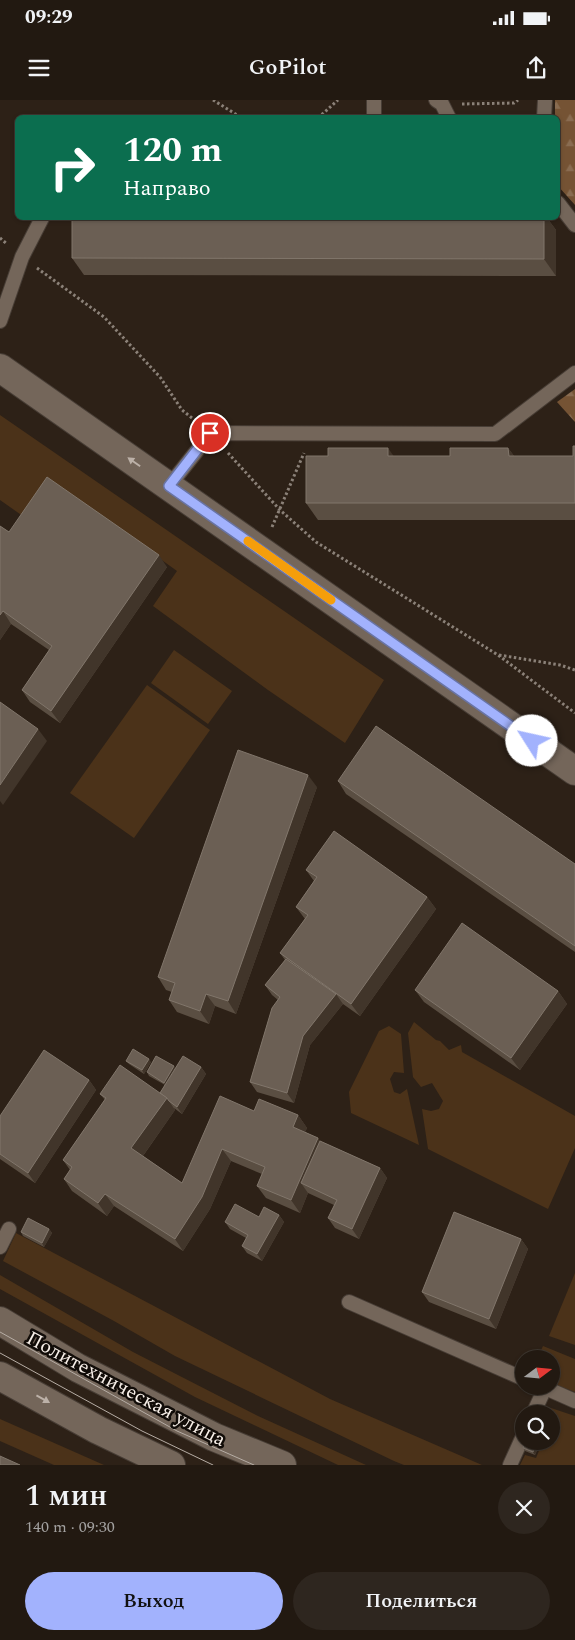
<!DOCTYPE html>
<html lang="ru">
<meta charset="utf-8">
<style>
body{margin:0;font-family:Spectral,serif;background:#2e261f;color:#f1f3f6;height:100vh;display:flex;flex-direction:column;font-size:19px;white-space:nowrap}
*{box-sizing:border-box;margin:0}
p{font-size:16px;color:#a2a09f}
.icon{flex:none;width:28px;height:28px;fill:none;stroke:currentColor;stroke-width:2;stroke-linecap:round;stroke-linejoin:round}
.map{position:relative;height:1365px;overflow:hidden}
.sheet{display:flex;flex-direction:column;background:#221911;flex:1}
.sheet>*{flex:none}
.banner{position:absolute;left:15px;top:15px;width:545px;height:105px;border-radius:8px;box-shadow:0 1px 4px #0004,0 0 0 1px #3f3831;background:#0b6e4f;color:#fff;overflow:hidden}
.needle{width:32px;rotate:74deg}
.controls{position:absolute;left:515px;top:1250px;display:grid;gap:10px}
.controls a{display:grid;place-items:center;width:45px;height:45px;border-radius:50%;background:#221911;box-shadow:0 1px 4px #0004,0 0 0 1px #3f3831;font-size:25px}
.pin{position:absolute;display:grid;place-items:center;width:42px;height:42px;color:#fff;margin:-21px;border:2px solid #fff;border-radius:50%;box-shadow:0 1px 5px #0007}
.me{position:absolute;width:55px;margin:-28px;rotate:305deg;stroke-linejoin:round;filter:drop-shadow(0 0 4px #0008)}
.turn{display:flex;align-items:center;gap:18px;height:105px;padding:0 25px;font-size:22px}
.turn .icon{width:65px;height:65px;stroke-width:2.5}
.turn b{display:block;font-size:35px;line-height:42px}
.round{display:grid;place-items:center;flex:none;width:52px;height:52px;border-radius:26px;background:#2e261f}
.head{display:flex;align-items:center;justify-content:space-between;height:85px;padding:0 25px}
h1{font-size:30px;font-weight:600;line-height:38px}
.primary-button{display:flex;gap:10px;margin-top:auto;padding:10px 25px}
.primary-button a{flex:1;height:58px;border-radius:30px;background:#a2b2fd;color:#111;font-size:20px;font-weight:600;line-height:58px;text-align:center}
.primary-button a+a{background:#2e261f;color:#f1f3f6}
.status{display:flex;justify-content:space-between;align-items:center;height:35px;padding:0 25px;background:#221911;direction:ltr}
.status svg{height:14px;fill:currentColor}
header{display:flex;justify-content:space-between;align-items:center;height:65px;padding:0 25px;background:#221911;font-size:22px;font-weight:600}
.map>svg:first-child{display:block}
.grass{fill:#4b3219}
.forest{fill:url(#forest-firs)}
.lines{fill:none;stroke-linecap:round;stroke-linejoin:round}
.service-casing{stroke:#473d35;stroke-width:16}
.secondary-casing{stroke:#473d35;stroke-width:30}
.path{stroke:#8b8178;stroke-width:3;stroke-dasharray:2.5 2.5;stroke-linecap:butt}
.service{stroke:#74665a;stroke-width:14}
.secondary{stroke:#74665a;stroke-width:28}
.tram{stroke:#b6ada5;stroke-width:1}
.wall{fill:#5a4e42}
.shaded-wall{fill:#41352a}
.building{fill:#6b5f54;stroke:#81766b}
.oneway{fill:#bcb1a8}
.route-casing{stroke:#6974a4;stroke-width:12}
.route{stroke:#a2b2fd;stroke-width:9}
.slow{stroke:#f59e0b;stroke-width:9}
.labels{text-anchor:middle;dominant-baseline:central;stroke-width:5;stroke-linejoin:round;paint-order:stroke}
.street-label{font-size:20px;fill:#f7efe8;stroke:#110c08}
</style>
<div class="status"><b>09:29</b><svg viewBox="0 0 49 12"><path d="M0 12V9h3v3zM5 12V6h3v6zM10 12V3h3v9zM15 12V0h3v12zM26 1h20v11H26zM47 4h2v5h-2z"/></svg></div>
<header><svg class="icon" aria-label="menu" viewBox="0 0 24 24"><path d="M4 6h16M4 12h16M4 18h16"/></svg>GoPilot<svg class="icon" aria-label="share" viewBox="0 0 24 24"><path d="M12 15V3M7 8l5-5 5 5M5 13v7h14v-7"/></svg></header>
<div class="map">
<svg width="575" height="1365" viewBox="0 0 575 1365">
<defs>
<pattern id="forest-firs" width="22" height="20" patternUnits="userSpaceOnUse" patternTransform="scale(1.25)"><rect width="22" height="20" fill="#755334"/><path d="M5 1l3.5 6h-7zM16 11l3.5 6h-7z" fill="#896c51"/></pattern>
</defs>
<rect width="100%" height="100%" fill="#2d2117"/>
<!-- grass -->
<g class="grass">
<path d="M0,315L384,580L345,643L268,590L153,506L177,471L55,383L27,419L0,400Z"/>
<path d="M174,550L232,591L208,624L151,583Z"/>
<path d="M147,585L210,630L134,738L70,693Z"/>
<path d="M414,922L436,940L440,941L449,950L461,945L462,952L575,1016V1048L548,1109L428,1049L422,1009L431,1011L439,1009L443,1001L432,983L421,987L413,977L408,933Z"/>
<path d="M389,926L401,934L404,973L394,972L390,979L394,992L400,994L407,989L419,1045L351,1013L349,992L379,931Z"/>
<path d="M16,1133L330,1299L482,1365H404L394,1361L175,1256L114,1221L3,1161Z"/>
<path d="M575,1173V1245L549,1236Z"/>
<path d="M0,1175L133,1252L258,1316L366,1365H338L195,1297L0,1189Z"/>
<path d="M543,1246L575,1259V1292L551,1283V1259H537Z"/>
<path d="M551,1308L575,1316V1365H520L525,1355L536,1358L543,1341H551V1314H540L543,1309Z"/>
<path d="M0,1319L104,1365H54L0,1341Z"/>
</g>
<!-- forest -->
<g class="forest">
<path d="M555,0H575V105L558,86V18L555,17Z"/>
<path d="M575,289V322L557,302Z"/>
</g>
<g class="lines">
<!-- service casing -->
<g class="service-casing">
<g id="service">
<path d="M436,0L442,4L449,18"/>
<path d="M374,18V0"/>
<path d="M544,18L545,0"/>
<path d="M558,103L575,125"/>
<path d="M0,221L22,157L42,118"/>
<path d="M169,386L211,333L495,334L575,273"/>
<path d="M0,1147L9,1129"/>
<path d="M349,1202L524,1279"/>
<path d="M541,1286L575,1301"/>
<path d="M533,1314L545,1288"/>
<path d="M510,1365L524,1334"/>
</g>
</g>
<!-- secondary casing -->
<g class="secondary-casing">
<g id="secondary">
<path d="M0,268L575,671"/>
<path d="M0,1221L78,1268L214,1337L282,1365"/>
<path d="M0,1276L98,1330L171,1365"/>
</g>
</g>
<!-- path -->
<g class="path">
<path d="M213,0L242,18"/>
<path d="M462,4L514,3L518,0"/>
<path d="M318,18L338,0"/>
<path d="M0,138L7,144"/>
<path d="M37,168L104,217L160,277L182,310L197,322"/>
<path d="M228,353L280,410L316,442L498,555L575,613"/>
<path d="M272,427L304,353"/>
<path d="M499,555L560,565L575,570"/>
</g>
<!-- service -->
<use href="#service" class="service"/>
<!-- secondary -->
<use href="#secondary" class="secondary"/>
<!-- tram -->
<g class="tram">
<path d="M0,1232L177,1331L254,1365"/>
<path d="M0,1253L142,1331L213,1365"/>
</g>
</g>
<!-- wall -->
<g class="wall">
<path d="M72,118H547L556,130V176L84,175L72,158Z"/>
<path d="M575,346V420H318L306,403L394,356H450L508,348L514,356H573Z"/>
<path d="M0,426L9,432L167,467L60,623L30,602L22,590L49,550L11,524L0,540Z"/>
<path d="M338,681L575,764V852L346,694Z"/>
<path d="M317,687L236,914L215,906L209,924L177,912L169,900L172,892L166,890L158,877Z"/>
<path d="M306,770L427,797L436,809L360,916L343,904L310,945L294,1003L257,992L250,982L278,900L272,895L265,885L285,860L280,853L305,819L296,807L314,781Z"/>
<path d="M415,890L558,891L567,904L520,970L424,902Z"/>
<path d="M126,961L151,962L144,974L129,964Z"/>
<path d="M201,967L206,974L182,1014L174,1008L175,1010L143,1056L182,1083L254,1011L298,1015L307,1028L305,1032L318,1038L320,1041L380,1068L387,1078L359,1139L335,1128L328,1118L334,1105L308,1093L300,1113L266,1098L257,1086L262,1074L231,1061L210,1109L183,1151L114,1106L107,1116L72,1091L64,1079L70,1070L63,1060L105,1000L100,994L160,993L165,985L149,976L147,972L175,968Z"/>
<path d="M89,980L96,990L35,1083L0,1059V1016Z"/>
<path d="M279,1115L284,1122L262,1161L247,1153L242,1146L246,1138L230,1129L225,1122L259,1117Z"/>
<path d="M49,1129L52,1133L44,1147L23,1136L21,1132Z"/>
<path d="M521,1139L528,1149L496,1229L429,1202L422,1192Z"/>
<path d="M541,1341L535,1355L525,1351L523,1348Z"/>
</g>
<!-- shaded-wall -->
<g class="shaded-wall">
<path d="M544,118H547L556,130V176L544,159Z"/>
<path d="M388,348L400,365L388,356Z"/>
<path d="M508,348L521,365L509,356Z"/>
<path d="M159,455L167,467L60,623L51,611Z"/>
<path d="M3,511L11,524L0,540V515Z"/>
<path d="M38,629L47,641L3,705L0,701V685Z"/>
<path d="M308,675L317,687L236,914L228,901Z"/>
<path d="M427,797L436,809L360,916L351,904Z"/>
<path d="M558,891L567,904L520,970L511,958Z"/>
<path d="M206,894L215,906L209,924L200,911Z"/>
<path d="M336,894L343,904L310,945L294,1003L287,993L303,936Z"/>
<path d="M149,959L151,962L144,974L142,970Z"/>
<path d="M174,966L176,970L166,987L164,983Z"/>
<path d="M201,967L206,974L182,1014L177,1007Z"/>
<path d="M89,980L96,990L35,1083L28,1073Z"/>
<path d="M167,998L175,1010L140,1060L131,1048Z"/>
<path d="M298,1015L307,1028L302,1039L293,1027Z"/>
<path d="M318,1038L326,1051L301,1083L308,1093L300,1113L291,1100Z"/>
<path d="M222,1049L231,1061L210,1109L183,1151L175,1139Z"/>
<path d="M380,1068L387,1078L359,1139L352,1129Z"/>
<path d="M105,1094L114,1106L107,1116L98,1103Z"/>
<path d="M279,1115L284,1122L262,1161L257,1154Z"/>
<path d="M49,1129L52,1133L44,1147L42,1143Z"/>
<path d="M521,1139L528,1149L496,1229L489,1219Z"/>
<path d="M537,1341H541L535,1355L533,1352Z"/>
</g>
<!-- building -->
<g class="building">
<rect x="508" y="16" width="17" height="2"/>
<path d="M72,118H544V159L72,158Z"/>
<path d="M573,346H575V403H306V356H328V348H388V356H450V348H508L509,356H573Z"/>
<path d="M47,377L159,455L51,611L22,590L52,546L3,511L0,515V426L9,432Z"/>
<path d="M0,602L38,629L0,685Z"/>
<path d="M376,626L575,764V846L338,681Z"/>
<path d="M238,650L308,675L228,901L206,894L200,911L169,900L175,883L158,877Z"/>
<path d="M334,731L427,797L351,904L280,853L308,815L296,807L317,777L306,770Z"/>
<path d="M462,823L558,891L511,958L415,890Z"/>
<path d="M286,859L336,894L303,936L287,993L250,982L272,908L280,897L265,885Z"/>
<path d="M133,949L149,959L142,970L126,961Z"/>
<path d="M44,950L89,980L28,1073L0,1054V1016Z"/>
<path d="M156,956L174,966L164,983L147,972Z"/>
<path d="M183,956L201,967L177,1007L169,1001L167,998L160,993Z"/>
<path d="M120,965L167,998L131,1048L182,1083L220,996L254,1011L259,999L298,1015L293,1027L318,1038L291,1100L257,1086L265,1067L222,1049L202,1097L175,1139L105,1094L98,1103L64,1079L72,1067L63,1060L106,998L100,994Z"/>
<path d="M320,1041L380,1068L352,1129L328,1118L337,1100L301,1083Z"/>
<path d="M235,1104L259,1117L264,1107L279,1115L257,1154L242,1146L248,1135L225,1122Z"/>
<path d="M454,1112L521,1139L489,1219L422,1192Z"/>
<path d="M28,1118L49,1129L42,1143L21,1132Z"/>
<path d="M526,1341H537L533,1352L523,1348Z"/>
<path d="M0,1356L20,1365H0Z"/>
</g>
<!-- one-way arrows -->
<defs><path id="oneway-solid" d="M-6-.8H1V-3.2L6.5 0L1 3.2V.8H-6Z" transform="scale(1.25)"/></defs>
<g class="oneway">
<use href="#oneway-solid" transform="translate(134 362) rotate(-145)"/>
<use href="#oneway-solid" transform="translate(43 1299) rotate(29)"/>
</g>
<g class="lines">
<!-- route casing -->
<g class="route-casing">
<path id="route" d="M210,333L169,386L532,641"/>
</g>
<!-- route -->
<use href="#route" class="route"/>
<!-- slow -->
<path class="slow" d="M248,441L331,500"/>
</g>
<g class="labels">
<!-- street labels -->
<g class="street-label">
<text transform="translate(126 1289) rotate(28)">Политехническая улица</text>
</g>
</g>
</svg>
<div class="controls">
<a><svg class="needle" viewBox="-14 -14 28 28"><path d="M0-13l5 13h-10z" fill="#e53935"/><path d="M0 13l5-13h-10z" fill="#a2a09f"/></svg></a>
<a><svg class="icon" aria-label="search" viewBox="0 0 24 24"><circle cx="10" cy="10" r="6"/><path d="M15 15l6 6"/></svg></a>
</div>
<div class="pin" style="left:210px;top:333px;background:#d93025"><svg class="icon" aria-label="arrive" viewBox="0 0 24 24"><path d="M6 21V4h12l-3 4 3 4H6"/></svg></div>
<svg class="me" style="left:532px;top:641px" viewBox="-20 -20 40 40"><circle r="19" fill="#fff"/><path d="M0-13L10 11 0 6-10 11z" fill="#a2b2fd"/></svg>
<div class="banner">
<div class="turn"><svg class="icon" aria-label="right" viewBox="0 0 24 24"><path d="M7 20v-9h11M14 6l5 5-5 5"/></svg><div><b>120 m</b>Направо</div></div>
</div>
</div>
<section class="sheet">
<div class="head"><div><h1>1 мин</h1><p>140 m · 09:30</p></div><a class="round"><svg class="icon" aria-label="close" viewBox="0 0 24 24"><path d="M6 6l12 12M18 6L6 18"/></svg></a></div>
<div class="primary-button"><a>Выход</a><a>Поделиться</a></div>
</section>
